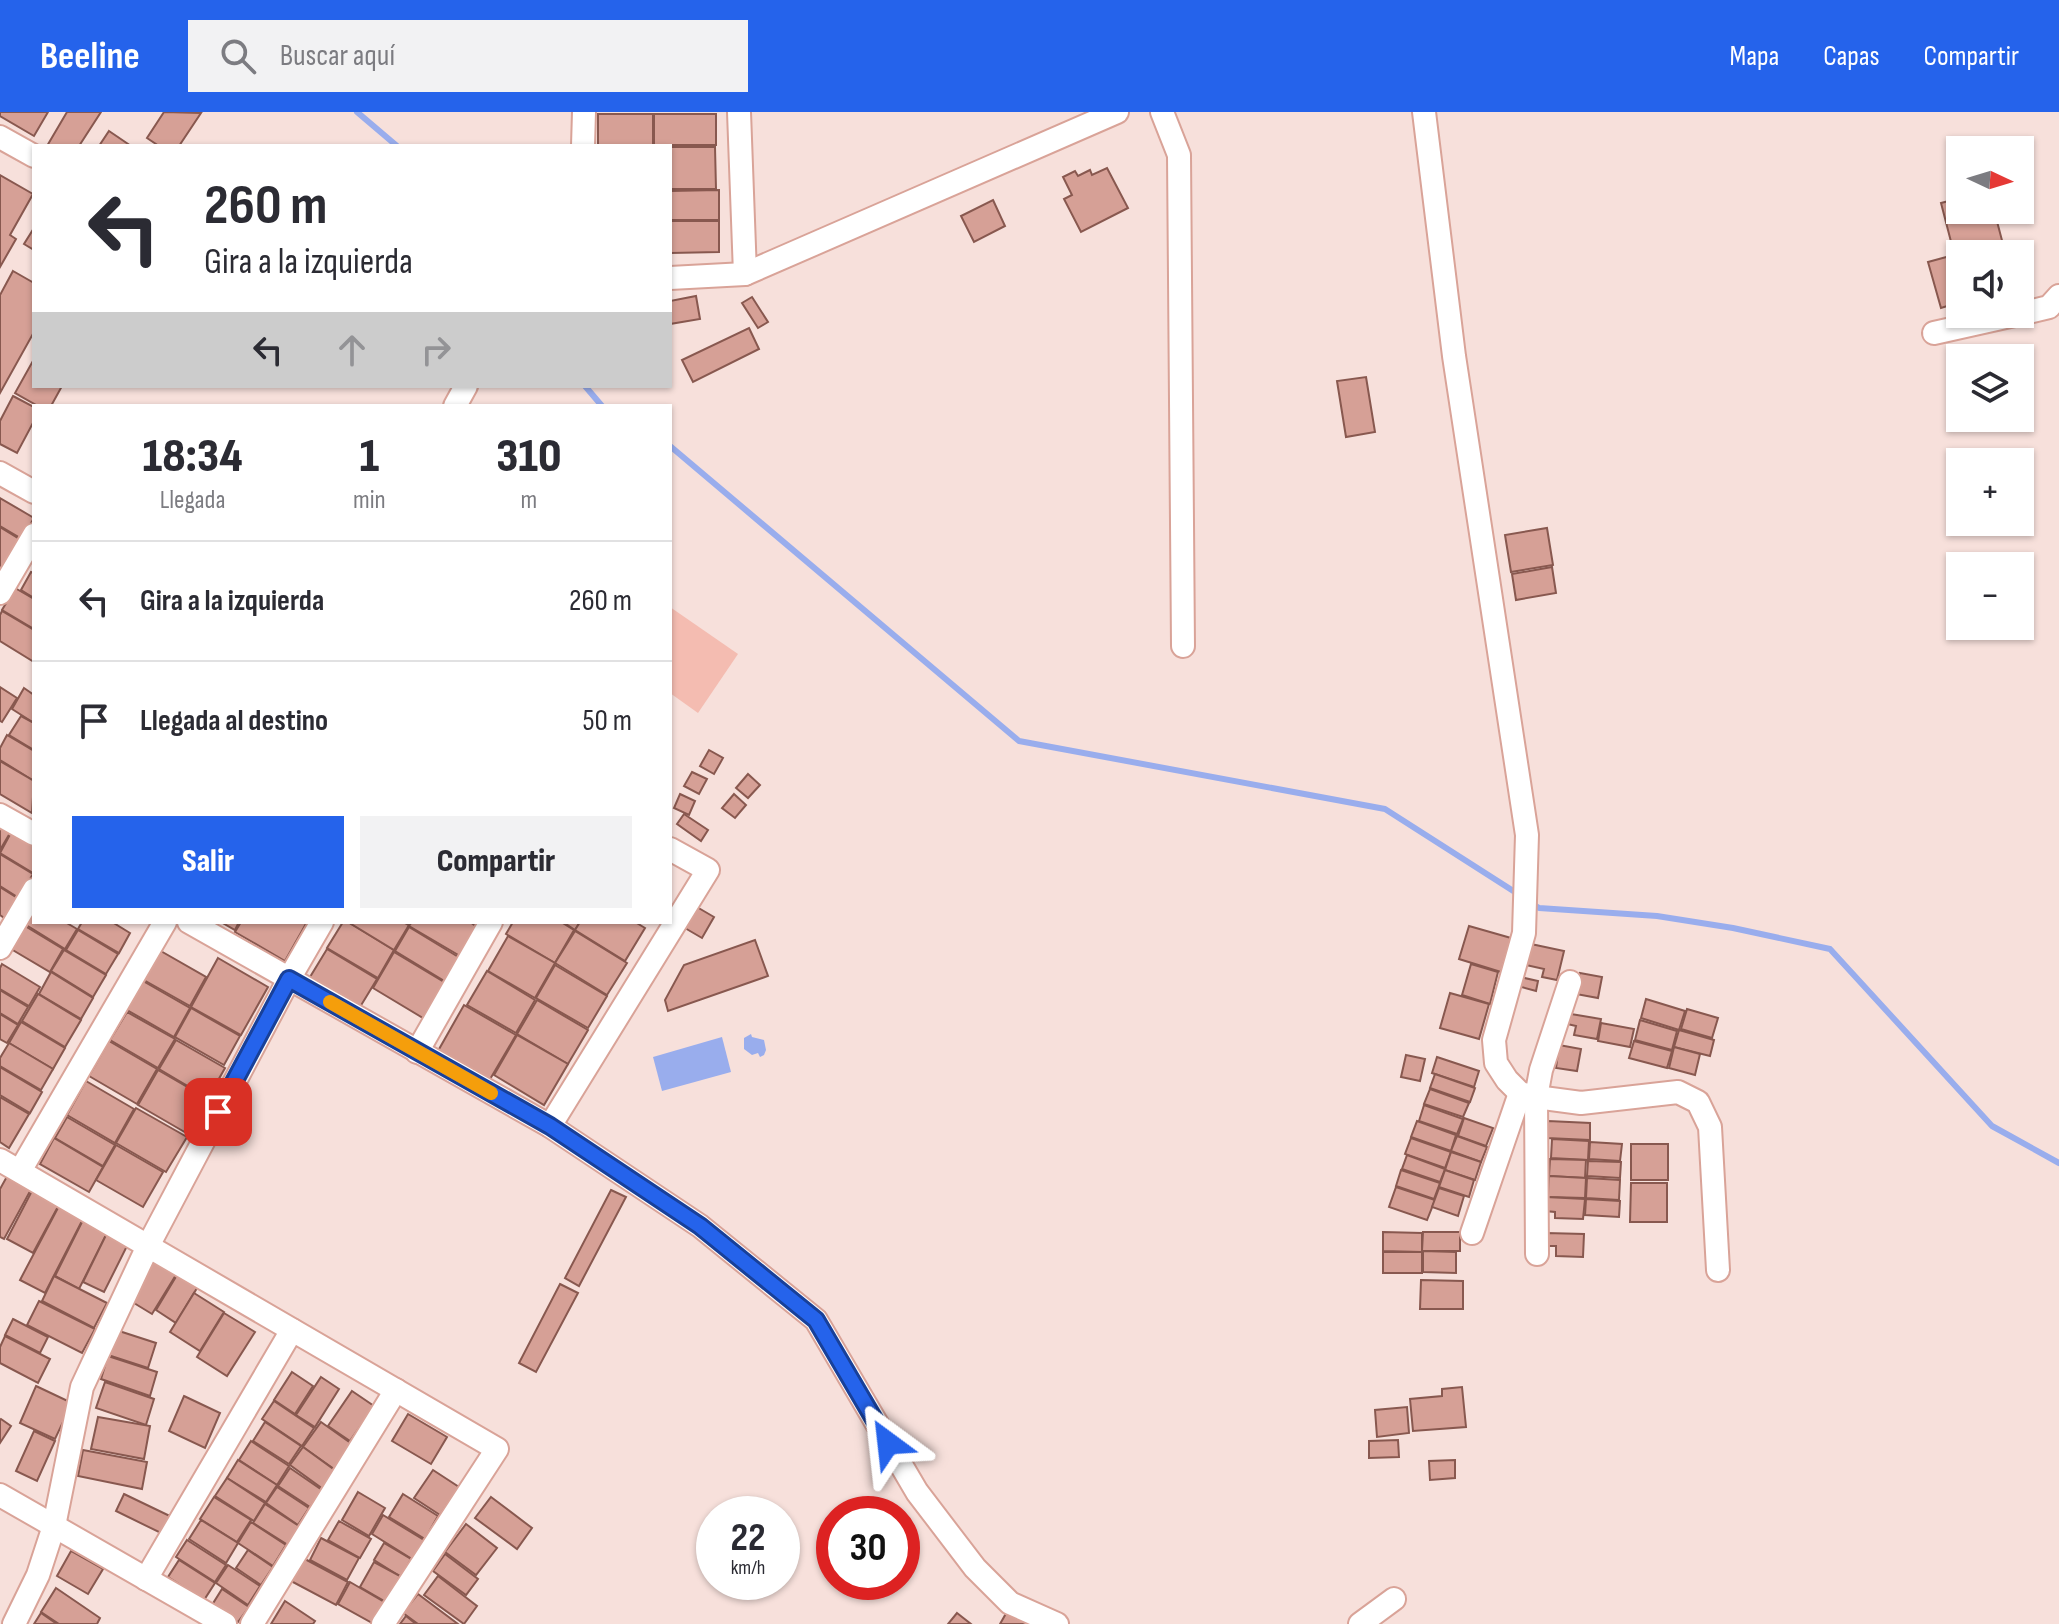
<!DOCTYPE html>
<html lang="es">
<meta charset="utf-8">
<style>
body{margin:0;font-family:"Sofia Sans Condensed",sans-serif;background:#f2f2f3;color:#2b2b33;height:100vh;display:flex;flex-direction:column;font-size:30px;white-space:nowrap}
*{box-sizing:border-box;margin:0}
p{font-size:26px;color:#7c7c81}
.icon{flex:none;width:44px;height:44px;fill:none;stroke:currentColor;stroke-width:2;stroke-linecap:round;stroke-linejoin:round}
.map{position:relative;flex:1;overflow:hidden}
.panel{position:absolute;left:32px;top:292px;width:640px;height:520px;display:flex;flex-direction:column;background:#fff;border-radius:0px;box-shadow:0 2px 6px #0004}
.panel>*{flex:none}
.hud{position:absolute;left:32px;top:32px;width:640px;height:244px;border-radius:0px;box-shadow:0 2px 6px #0004;background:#fff;color:#2b2b33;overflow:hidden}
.needle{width:52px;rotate:94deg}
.tools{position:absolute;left:1946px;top:24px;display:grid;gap:16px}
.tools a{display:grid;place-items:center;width:88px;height:88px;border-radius:0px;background:#fff;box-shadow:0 2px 6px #0004;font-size:40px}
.speed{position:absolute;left:696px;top:1384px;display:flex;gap:16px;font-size:40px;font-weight:700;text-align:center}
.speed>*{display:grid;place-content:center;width:104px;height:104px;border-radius:50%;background:#fff;box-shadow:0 2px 6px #0004;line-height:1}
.speed small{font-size:20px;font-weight:400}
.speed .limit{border:12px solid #d22;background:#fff;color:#111}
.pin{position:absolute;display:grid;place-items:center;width:68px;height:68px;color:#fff;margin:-34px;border-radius:16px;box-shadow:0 4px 12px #0006}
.me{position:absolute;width:88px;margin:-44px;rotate:330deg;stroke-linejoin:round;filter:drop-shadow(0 0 6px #0008)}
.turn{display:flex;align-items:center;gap:28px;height:168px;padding:0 40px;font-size:36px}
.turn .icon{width:104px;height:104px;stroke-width:2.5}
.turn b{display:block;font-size:56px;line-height:68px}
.lanes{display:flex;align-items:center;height:76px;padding:0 40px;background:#0003;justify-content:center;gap:40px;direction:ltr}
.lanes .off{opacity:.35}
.eta{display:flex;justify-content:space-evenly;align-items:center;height:136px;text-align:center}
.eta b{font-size:48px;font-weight:800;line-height:56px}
.action{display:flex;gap:16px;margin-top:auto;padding:16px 40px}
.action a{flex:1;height:92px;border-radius:0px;background:#2563eb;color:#fff;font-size:32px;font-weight:800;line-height:92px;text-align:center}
.action a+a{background:#f2f2f3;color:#2b2b33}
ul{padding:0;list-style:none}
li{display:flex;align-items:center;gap:24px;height:120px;padding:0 40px;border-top:2px solid #e1e1e2}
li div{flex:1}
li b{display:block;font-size:30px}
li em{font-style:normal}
header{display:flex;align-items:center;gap:48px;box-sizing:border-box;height:112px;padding:0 40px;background:#2563eb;color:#fff}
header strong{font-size:38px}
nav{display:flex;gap:44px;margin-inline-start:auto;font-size:28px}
.search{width:560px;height:72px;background:#f2f2f3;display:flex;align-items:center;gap:20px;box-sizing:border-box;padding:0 28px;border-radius:0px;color:#7c7c81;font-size:30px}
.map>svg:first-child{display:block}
.green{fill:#f4bcb1}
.water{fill:#99aded}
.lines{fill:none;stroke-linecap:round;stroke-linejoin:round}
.stream{stroke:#99aded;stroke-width:6}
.building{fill:#d6a096;stroke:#88584f;stroke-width:2}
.minor-casing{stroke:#d9a398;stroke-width:26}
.minor{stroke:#fff;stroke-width:22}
.route-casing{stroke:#184099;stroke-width:20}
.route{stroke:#2563eb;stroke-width:14}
.slow{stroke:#f59e0b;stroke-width:14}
</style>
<header>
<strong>Beeline</strong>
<div class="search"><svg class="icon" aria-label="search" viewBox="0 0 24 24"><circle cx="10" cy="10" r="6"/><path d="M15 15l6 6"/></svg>Buscar aquí</div>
<nav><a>Mapa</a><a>Capas</a><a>Compartir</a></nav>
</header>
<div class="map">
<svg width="2059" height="1512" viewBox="0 0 2059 1512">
<rect width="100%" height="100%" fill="#f7e0db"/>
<!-- green -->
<path class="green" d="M670,495L738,542L698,601L670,581Z"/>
<!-- water -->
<g class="water">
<path d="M751,922L752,925L764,928L766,938L764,943L760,945L758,941L752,943L744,937V926Z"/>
<path d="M722,925L731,960L662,979L653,945Z"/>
</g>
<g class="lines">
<!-- stream -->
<g class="stream">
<path d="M357,0L397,34"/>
<path d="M585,274L602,294"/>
<path d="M670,334L1019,629L1385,697L1518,782"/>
<path d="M1531,791L1539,796L1657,804L1733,816L1830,837L1992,1014L2059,1051"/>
</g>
</g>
<!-- building -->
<g class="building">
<path d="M0,0H48L34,24L0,4Z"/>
<path d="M67,0H101L79,34H47Z"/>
<path d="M164,0L201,1L179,34H159L147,26Z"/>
<rect x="598" y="2" width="55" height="31"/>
<rect x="654" y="2" width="62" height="31"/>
<path d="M109,19L131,34H99Z"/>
<path d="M670,35H715L716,77H670Z"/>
<path d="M1107,56L1128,96L1081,120L1064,87L1072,83L1063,65L1075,59L1078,64L1090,58L1092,63Z"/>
<path d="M0,63L33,82L10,123L16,127L0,155Z"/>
<path d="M719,78V108H671L670,79Z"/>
<path d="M1960,86V98H1994L2004,136L1983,142H1960V148L1956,149L1941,91Z"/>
<path d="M993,88L1005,114L974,130L961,104Z"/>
<path d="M671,109H719V140L671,141Z"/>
<path d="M34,116V138L24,132Z"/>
<path d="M1950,144L1960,179V190L1941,196L1928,150Z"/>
<path d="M13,159L34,171V220L0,281V183Z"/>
<path d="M696,184L700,207L670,212V189Z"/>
<path d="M752,185L768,210L758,216L742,191Z"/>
<path d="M749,216L759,237L693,270L682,248Z"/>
<path d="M34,247V274H62L51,294H38L15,281Z"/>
<path d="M1366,265L1375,320L1346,325L1337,269Z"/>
<path d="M13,284L34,295V309L17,341L0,332V309Z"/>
<path d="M0,386L34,406L22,427L0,414Z"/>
<path d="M0,415L21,428L3,460L0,458Z"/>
<path d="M1547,416L1553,453L1511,460L1505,423Z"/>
<path d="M1552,455L1556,481L1516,488L1512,462Z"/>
<path d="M31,460L34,461V486L21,478Z"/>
<path d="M15,476L34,487V517L2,498Z"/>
<path d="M2,499L34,518V550L0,529V503Z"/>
<path d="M0,575L17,586L2,610L0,609Z"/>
<path d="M24,576L34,583V611L12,597Z"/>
<path d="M21,604L34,611V638L9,623Z"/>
<path d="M7,623L34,639V669L0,648V636Z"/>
<path d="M709,638L723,646L714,662L700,654Z"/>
<path d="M0,649L34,669L32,701L0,682Z"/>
<path d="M692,660L707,667L699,682L684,674Z"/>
<path d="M748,662L760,673L748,686L736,676Z"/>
<path d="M680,682L695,689L689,703L674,696Z"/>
<path d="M734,682L746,693L735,706L722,696Z"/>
<path d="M684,702L708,718L701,729L677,712Z"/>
<path d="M0,708L13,716L0,738Z"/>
<path d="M13,717L34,730L33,761L0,741Z"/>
<path d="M0,742L33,762L19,786L0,774Z"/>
<path d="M0,775L19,787L7,808L0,803Z"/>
<path d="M690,791L714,805L702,826L678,812Z"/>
<path d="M34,793V810H65L77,817L65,837L23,811Z"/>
<path d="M82,810H112L130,821L119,841L78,817Z"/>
<path d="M221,810H239L235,818Z"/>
<path d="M241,810H307L285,849L235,820Z"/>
<path d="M343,810H348L394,838L378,866L327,836Z"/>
<path d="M348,810H403L409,813L394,838Z"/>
<path d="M412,810H470L477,815L460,844L409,814Z"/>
<path d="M513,810H561L574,818L555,851L506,822Z"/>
<path d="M563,810H580L575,818Z"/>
<path d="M580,810H635L645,816L625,849L575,818Z"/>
<path d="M25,814L63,837L50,860L11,837Z"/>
<path d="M1469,814L1511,826L1501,860L1459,847Z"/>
<path d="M409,815L460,846L446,870L395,839Z"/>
<path d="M78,818L118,842L106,862L66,838Z"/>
<path d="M575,819L627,851L607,883L555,851Z"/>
<path d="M508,824L555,851L535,886L488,859Z"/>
<path d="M755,828L768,864L668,899L665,888L684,853Z"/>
<path d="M1531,832L1564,839L1557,868L1542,865L1544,857L1526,853Z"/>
<path d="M327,837L377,867L357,900L307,870Z"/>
<path d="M64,838L106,863L93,885L51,859Z"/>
<path d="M159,838L206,865L190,894L142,867Z"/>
<path d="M394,840L444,870L423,906L373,876Z"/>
<path d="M218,846L268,875L241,923L191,895Z"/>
<path d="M2,852L40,875L29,894L0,877V856Z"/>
<path d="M1471,852L1498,860L1490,892L1462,883Z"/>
<path d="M555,853L607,884L588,916L536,886Z"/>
<path d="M487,859L535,888L516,921L467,893Z"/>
<path d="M51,860L93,886L81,907L39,882Z"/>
<path d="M1580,861L1602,865L1598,886L1576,882Z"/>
<path d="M1520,865L1538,869L1536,879L1518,874Z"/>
<path d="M143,869L190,896L174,925L127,898Z"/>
<path d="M0,878L28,895L18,912L0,901Z"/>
<path d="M1450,881L1489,892L1479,927L1440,916Z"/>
<path d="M38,882L81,908L65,935L22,909Z"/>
<path d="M1646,887L1685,899L1679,918L1641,906Z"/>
<path d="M537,888L588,918L568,952L517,922Z"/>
<path d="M464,893L516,923L489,969L438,939Z"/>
<path d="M191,896L240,924L224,953L175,925Z"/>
<path d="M1687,897L1718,906L1712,926L1681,917Z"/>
<path d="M127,900L175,927L158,956L110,928Z"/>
<path d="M1565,901L1601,907L1597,927L1574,923L1576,914L1563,911Z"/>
<path d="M0,902L18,913L7,931L0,927Z"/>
<path d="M1640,908L1677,919L1672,938L1635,928Z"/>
<path d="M21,910L65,936L53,957L9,931Z"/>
<path d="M1601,911L1634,917L1630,935L1598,929Z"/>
<path d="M1679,918L1714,928L1710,944L1674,935Z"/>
<path d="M517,923L568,952L544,993L494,963Z"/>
<path d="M176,928L225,956L208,986L159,957Z"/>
<path d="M109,929L157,957L137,992L89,964Z"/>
<path d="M1634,929L1672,939L1667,956L1629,946Z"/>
<path d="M9,931L53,957L41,978L0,954V946Z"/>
<path d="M1559,933L1581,937L1577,959L1556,956Z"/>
<path d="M1674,935L1700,942L1695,963L1669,956Z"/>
<path d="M1406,943L1425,947L1420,969L1401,965Z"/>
<path d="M1437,945L1479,959L1474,975L1432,961Z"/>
<path d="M0,955L42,980L30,1001L0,983Z"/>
<path d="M158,958L208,987L188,1022L138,993Z"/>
<path d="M1435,962L1475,976L1470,990L1430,976Z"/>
<path d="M86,969L134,997L115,1031L67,1003Z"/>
<path d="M1430,977L1469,991L1463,1005L1424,992Z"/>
<path d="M0,985L29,1002L9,1036L0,1030Z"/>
<path d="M1424,993L1463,1007L1457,1022L1419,1009Z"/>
<path d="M136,996L187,1025L166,1060L116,1031Z"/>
<path d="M67,1005L115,1033L103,1054L55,1026Z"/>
<path d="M1464,1006L1493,1016L1486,1034L1458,1024Z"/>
<path d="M1417,1009L1456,1023L1451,1039L1411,1025Z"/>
<path d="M1548,1009L1590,1011V1028L1547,1026Z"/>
<path d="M1457,1024L1487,1035L1481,1050L1451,1039Z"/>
<path d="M54,1026L103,1055L89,1080L40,1052Z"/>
<path d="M1411,1026L1451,1040L1445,1056L1405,1042Z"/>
<path d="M1552,1027L1589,1029L1588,1048L1551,1046Z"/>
<path d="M1590,1030L1622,1032L1620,1049L1589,1047Z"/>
<rect x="1631" y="1032" width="37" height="36"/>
<path d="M116,1033L163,1060L143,1095L96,1068Z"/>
<path d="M1451,1040L1481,1050L1475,1068L1445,1058Z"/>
<path d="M1407,1043L1445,1057L1440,1070L1402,1057Z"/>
<path d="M1550,1047L1586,1048L1585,1066L1549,1064Z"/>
<path d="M1588,1049L1621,1050L1620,1066L1587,1064Z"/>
<path d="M1401,1058L1440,1071L1434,1087L1396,1074Z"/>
<path d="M1445,1058L1474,1068L1469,1085L1439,1075Z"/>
<path d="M10,1059L34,1072L4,1127L0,1125V1077Z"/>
<path d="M1549,1064L1586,1066L1585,1086L1548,1085Z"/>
<path d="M1587,1066L1620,1068L1619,1088L1586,1086Z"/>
<path d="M1631,1071H1667V1110H1630Z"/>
<path d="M34,1075L61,1089L33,1141L7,1127Z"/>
<path d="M1396,1075L1435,1088L1427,1108L1389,1095Z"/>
<path d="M1439,1076L1464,1084L1458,1104L1432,1095Z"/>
<path d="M611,1078L626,1085L579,1174L565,1166Z"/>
<path d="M1546,1085L1585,1087L1583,1107L1555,1106V1100L1545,1099Z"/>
<path d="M1586,1087L1620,1089L1619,1105L1585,1103Z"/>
<path d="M60,1092L84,1105L45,1181L20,1168Z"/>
<path d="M83,1108L107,1121L79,1177L55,1164Z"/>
<path d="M1383,1120L1422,1121V1140L1383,1139Z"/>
<path d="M1423,1120H1460V1139H1422Z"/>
<path d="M107,1121L128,1132L104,1180L83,1170Z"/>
<path d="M1546,1121L1584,1122L1583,1145L1556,1144V1134H1545Z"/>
<path d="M1423,1139L1456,1140V1161L1423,1160Z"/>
<rect x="1383" y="1140" width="39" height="21"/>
<path d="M155,1144L179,1158L152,1202L129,1188Z"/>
<path d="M180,1158L200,1171L176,1211L156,1198Z"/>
<path d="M54,1164L107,1191L94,1216L42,1189Z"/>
<path d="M1421,1168L1463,1169V1197H1420Z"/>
<path d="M560,1172L578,1181L536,1260L519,1251Z"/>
<path d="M194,1181L224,1200L200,1239L170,1220Z"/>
<path d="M39,1189L95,1217L82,1241L27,1213Z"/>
<path d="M224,1201L255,1220L227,1264L197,1245Z"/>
<path d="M13,1207L48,1225L40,1241L5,1223Z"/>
<path d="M116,1218L156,1231L148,1256L108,1243Z"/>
<path d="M5,1224L50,1247L38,1271L0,1251V1235Z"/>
<path d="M108,1244L157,1260L150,1284L101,1267Z"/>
<path d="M292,1260L313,1274L295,1302L274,1288Z"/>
<path d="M321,1265L339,1277L315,1315L296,1303Z"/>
<path d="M105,1270L154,1287L146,1313L96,1296Z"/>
<path d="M36,1274L72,1291L55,1327L20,1311Z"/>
<path d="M1462,1275L1466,1315L1413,1319L1410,1287L1442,1284V1277Z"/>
<path d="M352,1279L374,1294L350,1329L328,1314Z"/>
<path d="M184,1284L220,1301L205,1336L169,1319Z"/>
<path d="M274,1289L314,1316L302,1334L262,1307Z"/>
<path d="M1407,1295L1409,1321L1377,1325L1375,1298Z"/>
<path d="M408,1302L447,1325L431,1352L392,1329Z"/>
<path d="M98,1305L150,1314L144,1347L91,1337Z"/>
<path d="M1,1307L11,1314L0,1331V1308Z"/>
<path d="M265,1310L301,1334L289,1352L253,1329Z"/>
<path d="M321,1310L352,1332L334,1357L303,1335Z"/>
<path d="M34,1319L55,1329L37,1369L16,1359Z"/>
<path d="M1398,1328L1399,1345L1369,1346V1329Z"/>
<path d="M251,1329L289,1354L277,1373L239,1348Z"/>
<path d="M303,1335L336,1359L323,1377L290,1353Z"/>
<path d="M83,1338L147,1350L142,1377L78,1364Z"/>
<path d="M238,1348L277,1373L266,1390L227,1366Z"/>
<path d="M1455,1348V1366L1430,1368L1429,1349Z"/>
<path d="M290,1356L322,1378L310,1395L278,1374Z"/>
<path d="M433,1358L459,1375L440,1403L414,1386Z"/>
<path d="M227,1366L265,1391L254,1409L215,1384Z"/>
<path d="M277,1375L309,1396L298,1413L266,1391Z"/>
<path d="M358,1380L385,1396L369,1424L342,1408Z"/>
<path d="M124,1382L174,1406L165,1423L116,1399Z"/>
<path d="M403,1382L438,1404L425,1427L389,1405Z"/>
<path d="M214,1385L251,1408L237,1430L200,1407Z"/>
<path d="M491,1385L532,1416L517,1437L475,1406Z"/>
<path d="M265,1392L299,1414L288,1433L253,1411Z"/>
<path d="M383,1403L424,1428L412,1447L372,1422Z"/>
<path d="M201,1408L238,1431L226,1451L189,1427Z"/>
<path d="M339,1409L371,1427L360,1446L328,1428Z"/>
<path d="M251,1410L286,1433L273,1454L238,1431Z"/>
<path d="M466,1412L497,1436L476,1463L445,1440Z"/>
<path d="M321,1426L359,1446L347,1468L310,1448Z"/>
<path d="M187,1428L226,1453L215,1470L176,1445Z"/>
<path d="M384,1431L411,1447L401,1465L374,1448Z"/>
<path d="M248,1438L273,1455L261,1473L236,1456Z"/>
<path d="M71,1439L103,1457L88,1482L57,1464Z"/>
<path d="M445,1442L478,1467L466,1483L433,1459Z"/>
<path d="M303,1446L348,1470L336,1493L291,1469Z"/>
<path d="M179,1448L215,1471L204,1488L168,1465Z"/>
<path d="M374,1450L400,1464L386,1490L360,1475Z"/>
<path d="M228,1453L260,1474L248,1493L216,1471Z"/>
<path d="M438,1464L477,1494L464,1512L424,1483Z"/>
<path d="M350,1470L386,1491L374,1512L338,1492Z"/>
<path d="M56,1476L100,1506L97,1512H59L41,1500Z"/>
<path d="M222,1477L249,1495L238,1510L212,1493Z"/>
<path d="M418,1482L458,1512H418L403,1501Z"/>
<path d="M285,1489L315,1509L313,1512H271Z"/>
<path d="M1008,1498L1031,1512H1000Z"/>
<path d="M41,1501L57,1512H34Z"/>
<path d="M957,1501L971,1512H948Z"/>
<path d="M406,1504L416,1512H400Z"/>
</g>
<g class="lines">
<!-- minor casing -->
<g class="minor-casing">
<g id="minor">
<path d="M739,0L745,162"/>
<path d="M1162,0L1179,43L1183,534"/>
<path d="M1424,0L1454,244L1527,723L1524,821L1494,928L1496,951L1507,968L1520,981L1536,985L1581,991L1678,980L1698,990L1710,1015L1718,1158"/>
<path d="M0,25L34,44"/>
<path d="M583,34L584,0"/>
<path d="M670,166L745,162L1117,0"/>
<path d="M2020,202L2049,195L2059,184"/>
<path d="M1934,221L2019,202"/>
<path d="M455,294L466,274"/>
<path d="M0,361L34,380"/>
<path d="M0,481L34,423"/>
<path d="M0,703L34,722"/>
<path d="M189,810L550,1014L700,1114L816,1208L917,1380L975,1456L1010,1491L1057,1512"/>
<path d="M0,836L34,778"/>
<path d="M417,940L491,810"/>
<path d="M550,1014L708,758L670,737"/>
<path d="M0,1048L497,1337L383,1512"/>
<path d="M20,1059L165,810"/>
<path d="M1472,1121L1520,981"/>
<path d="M1537,1142L1536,985L1541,958L1570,870"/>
<path d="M0,1383L225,1512"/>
<path d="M146,1467L292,1218"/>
<path d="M14,1512L38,1463L54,1414L82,1275L148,1134L289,867L322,810"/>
<path d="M252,1512L396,1278"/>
<path d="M1360,1512L1394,1487"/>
</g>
</g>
<!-- minor -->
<use href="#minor" class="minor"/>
</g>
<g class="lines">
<!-- route casing -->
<g class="route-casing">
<path id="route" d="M218,1000L289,867L550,1014L700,1114L816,1208L888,1331"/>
</g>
<!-- route -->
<use href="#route" class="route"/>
<!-- slow -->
<path class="slow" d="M330,890L491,981"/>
</g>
</svg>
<div class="tools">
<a><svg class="needle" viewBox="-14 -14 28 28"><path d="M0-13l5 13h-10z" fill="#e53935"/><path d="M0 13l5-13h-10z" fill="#7c7c81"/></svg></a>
<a><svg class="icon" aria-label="sound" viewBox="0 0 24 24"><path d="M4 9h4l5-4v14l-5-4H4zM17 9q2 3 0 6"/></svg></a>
<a><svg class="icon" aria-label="layers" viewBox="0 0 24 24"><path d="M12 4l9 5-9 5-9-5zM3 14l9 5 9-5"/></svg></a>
<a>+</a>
<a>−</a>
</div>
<div class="speed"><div>22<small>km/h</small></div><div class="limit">30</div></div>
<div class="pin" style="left:218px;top:1000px;background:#d93025"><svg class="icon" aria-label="arrive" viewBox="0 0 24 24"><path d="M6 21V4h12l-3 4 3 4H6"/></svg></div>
<svg class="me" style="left:888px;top:1331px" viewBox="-20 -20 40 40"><path d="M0-17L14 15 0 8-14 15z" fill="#2563eb" stroke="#fff" stroke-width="4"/></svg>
<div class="hud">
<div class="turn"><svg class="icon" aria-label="left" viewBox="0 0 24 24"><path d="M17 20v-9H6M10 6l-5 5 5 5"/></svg><div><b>260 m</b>Gira a la izquierda</div></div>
<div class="lanes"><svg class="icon" aria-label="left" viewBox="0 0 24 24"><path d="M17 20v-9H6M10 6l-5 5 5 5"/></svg><svg class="icon off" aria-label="ahead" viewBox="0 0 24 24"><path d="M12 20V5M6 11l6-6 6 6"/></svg><svg class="icon off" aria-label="right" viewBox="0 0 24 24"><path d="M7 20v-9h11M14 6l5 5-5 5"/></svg></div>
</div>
<section class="panel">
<div class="eta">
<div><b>18:34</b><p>Llegada</p></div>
<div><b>1</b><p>min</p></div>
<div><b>310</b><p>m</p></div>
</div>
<ul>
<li><svg class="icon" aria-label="left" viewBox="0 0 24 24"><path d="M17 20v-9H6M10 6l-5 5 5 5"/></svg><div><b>Gira a la izquierda</b></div><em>260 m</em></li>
<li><svg class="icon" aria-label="arrive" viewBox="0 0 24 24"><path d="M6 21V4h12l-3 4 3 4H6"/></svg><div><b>Llegada al destino</b></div><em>50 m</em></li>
</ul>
<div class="action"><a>Salir</a><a>Compartir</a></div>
</section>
</div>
